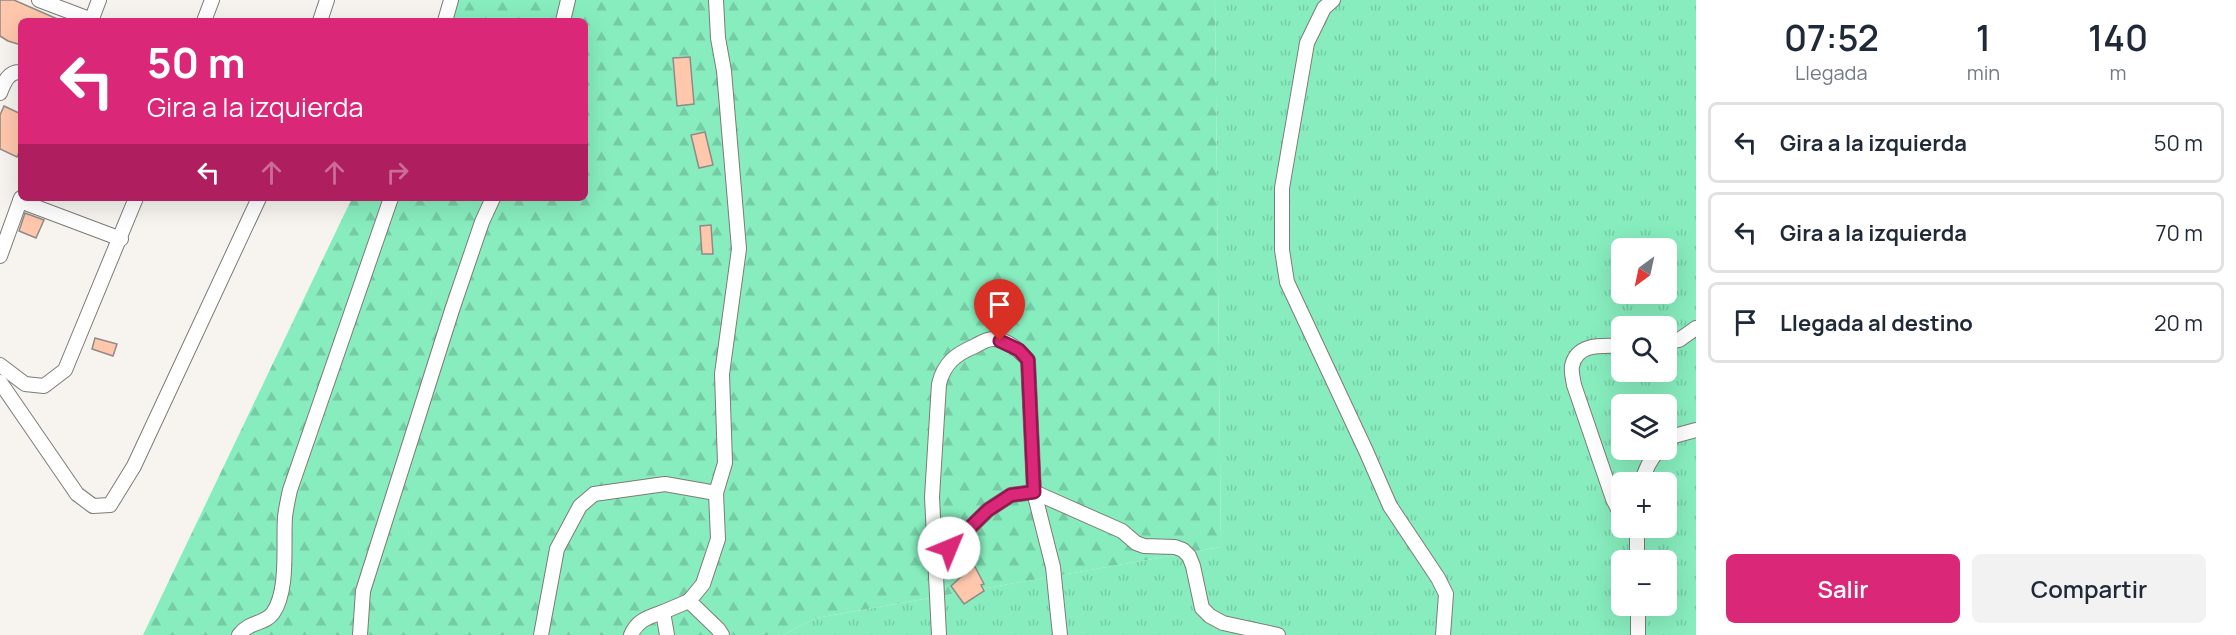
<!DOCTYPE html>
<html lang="es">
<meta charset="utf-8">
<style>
body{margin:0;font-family:Manrope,sans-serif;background:#f2f2f3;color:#1f2937;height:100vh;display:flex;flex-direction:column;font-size:22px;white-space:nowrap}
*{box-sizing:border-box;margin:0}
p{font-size:20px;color:#747a83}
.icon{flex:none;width:33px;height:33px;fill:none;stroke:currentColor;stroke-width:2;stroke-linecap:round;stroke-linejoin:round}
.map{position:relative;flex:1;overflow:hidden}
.sheet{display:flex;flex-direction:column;background:#fff;width:540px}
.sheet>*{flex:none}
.hud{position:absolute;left:18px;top:18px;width:570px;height:183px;border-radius:9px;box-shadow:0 6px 24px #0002;background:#db2777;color:#fff;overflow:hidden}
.needle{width:39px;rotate:213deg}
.buttons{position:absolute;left:1611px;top:238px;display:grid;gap:12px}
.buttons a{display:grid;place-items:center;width:66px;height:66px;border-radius:9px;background:#fff;box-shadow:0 6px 24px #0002;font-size:30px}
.pin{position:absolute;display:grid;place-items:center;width:51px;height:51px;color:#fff;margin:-62px -26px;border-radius:50% 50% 50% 0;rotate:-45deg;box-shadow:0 0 6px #0007}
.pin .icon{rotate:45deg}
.me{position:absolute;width:66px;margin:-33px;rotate:45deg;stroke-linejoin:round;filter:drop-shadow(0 0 4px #0008)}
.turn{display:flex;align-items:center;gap:21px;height:126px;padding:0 30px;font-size:27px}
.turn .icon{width:78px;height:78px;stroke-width:2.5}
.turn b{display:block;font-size:42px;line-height:51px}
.lanes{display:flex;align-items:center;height:57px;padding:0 30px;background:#0003;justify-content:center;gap:30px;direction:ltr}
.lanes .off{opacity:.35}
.eta{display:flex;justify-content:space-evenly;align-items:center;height:102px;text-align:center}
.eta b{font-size:36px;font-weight:600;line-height:42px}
.button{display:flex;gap:12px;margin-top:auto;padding:12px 30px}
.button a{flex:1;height:69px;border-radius:9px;background:#db2777;color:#fff;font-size:24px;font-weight:600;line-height:69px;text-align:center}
.button a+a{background:#f2f2f3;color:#1f2937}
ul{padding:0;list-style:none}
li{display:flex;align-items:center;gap:18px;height:81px;margin:0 12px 9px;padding:0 18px;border:3px solid #e0e1e3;border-radius:9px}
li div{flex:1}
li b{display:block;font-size:22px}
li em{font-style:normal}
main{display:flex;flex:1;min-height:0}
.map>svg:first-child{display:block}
.grass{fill:url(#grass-tufts);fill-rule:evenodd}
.forest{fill:url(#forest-firs)}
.building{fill:#ffc7ac;stroke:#908b88;stroke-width:1.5}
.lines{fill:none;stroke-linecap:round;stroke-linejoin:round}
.street-casing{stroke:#7d7b76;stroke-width:16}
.street{stroke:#fff;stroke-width:14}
.route-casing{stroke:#8e194d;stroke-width:15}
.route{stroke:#db2777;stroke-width:10}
</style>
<main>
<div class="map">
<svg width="1696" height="635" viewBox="0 0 1696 635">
<defs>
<pattern id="grass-tufts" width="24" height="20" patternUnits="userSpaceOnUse" patternTransform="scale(1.5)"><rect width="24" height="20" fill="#87edbe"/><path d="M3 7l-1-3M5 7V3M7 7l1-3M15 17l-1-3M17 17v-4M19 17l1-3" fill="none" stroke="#75cca4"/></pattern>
<pattern id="forest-firs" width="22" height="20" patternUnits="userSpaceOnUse" patternTransform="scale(1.5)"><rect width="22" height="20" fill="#87edbe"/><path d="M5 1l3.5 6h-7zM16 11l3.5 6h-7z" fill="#75cca4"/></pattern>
</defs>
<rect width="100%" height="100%" fill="#f7f4ef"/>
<!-- grass -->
<path class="grass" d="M1215,0H1696V635H783L816,618L1221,547ZM1622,249H1666V294H1622ZM1622,327H1666V372H1622ZM1622,405H1666V450H1622ZM1622,483H1666V528H1622ZM1622,561H1666V606H1622Z"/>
<!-- forest -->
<path class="forest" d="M447,0H1215L1221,547L816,618L783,635H143L352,198H585V21H437Z"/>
<!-- building -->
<g class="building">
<path d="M0,0H14L62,21H21V45L8,41L0,36Z"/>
<path d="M690,57L694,104L677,106L673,58Z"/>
<path d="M4,106L21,114V148L17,157L0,149V115Z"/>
<path d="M705,132L713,165L699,168L691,135Z"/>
<path d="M25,213L44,220L36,238L19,231Z"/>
<path d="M711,225L713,254H702L700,226Z"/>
<path d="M95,338L117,344L113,356L92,349Z"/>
<path d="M974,565L984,584L981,585L984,591L964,604L951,586Z"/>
</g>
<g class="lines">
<!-- street casing -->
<g class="street-casing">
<g id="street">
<path d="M39,0L92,20"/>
<path d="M716,0L718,38L724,71L739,249L722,374L725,463L716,493L718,539L703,584L689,601L718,629L722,635"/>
<path d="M1333,0L1324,8L1307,43L1282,188V250L1287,282L1366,451L1390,506L1438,578L1446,594L1443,635"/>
<path d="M91,21L99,0"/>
<path d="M204,21L212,0"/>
<path d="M320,21L327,0"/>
<path d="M445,21L451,0"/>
<path d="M563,21L568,0"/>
<path d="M0,93C4,83 8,71 21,72"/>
<path d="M20,201L121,239"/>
<path d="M0,256L21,198"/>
<path d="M1666,343L1679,340L1696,328"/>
<path d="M1622,346C1604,346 1577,342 1572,366C1571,371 1573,379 1574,385L1613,499L1622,517"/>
<path d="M0,365L25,384L44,386L65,370L136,198"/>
<path d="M0,382L77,494L93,506L110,505L134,466L259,198"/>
<path d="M1666,444L1674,436L1696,430"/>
<path d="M1642,483C1644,471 1651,458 1659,450"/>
<path d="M936,561L988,510L1011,495L1034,492L1122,531L1136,543L1144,546L1175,547L1183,550L1189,556L1193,566L1202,608L1210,616L1223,623L1278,635"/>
<path d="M1637,561V528"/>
<path d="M1638,606V635"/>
<path d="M239,635C251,620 264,625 273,613C289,590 283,544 285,517C286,508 288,499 290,490L391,198"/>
<path d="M360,635L363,591L452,310L482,222L493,198"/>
<path d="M541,635L557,549L580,506L594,494L665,484L716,493"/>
<path d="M631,635C637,620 649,617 663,612"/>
<path d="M667,635L663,612L689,601"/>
<path d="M939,635L932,497L939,384C944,363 956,354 975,346C980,343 987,339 993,339C1007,339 1020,351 1028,360L1034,492L1053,567L1060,635"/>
</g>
</g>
<!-- street -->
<use href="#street" class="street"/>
</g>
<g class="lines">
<!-- route casing -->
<g class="route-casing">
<path id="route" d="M949,548L988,510L1011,495L1034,492L1028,360L1019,350L1000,341"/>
</g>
<!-- route -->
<use href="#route" class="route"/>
</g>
</svg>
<div class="buttons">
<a><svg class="needle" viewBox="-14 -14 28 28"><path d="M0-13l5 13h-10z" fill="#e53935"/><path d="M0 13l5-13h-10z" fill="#747a83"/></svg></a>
<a><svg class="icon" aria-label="search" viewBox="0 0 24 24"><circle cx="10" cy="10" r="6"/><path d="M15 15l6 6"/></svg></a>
<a><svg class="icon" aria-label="layers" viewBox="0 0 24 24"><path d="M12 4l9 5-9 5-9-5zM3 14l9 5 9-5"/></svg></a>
<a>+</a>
<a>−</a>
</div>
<div class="pin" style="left:1000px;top:341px;background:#d93025"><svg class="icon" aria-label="arrive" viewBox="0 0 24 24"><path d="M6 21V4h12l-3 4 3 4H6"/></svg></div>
<svg class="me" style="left:949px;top:548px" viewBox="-20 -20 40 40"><circle r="19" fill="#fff"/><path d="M0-13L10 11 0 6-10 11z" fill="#db2777"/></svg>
<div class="hud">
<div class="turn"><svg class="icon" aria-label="left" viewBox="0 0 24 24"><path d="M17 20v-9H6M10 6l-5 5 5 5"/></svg><div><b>50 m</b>Gira a la izquierda</div></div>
<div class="lanes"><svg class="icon" aria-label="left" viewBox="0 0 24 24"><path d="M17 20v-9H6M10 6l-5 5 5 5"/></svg><svg class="icon off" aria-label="ahead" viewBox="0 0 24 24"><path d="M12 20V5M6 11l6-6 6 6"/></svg><svg class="icon off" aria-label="ahead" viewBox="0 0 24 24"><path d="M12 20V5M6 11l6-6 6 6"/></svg><svg class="icon off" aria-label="right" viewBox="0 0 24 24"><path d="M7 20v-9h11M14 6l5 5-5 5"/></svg></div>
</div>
</div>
<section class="sheet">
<div class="eta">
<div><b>07:52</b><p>Llegada</p></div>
<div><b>1</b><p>min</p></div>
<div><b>140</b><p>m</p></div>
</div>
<ul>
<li><svg class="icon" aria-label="left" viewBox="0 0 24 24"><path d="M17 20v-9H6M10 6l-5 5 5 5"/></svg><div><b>Gira a la izquierda</b></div><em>50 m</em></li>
<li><svg class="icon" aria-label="left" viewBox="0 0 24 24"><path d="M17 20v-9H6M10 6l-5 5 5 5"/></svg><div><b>Gira a la izquierda</b></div><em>70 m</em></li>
<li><svg class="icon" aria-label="arrive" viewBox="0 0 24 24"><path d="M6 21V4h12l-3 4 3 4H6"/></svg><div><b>Llegada al destino</b></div><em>20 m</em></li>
</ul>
<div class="button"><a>Salir</a><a>Compartir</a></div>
</section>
</main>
